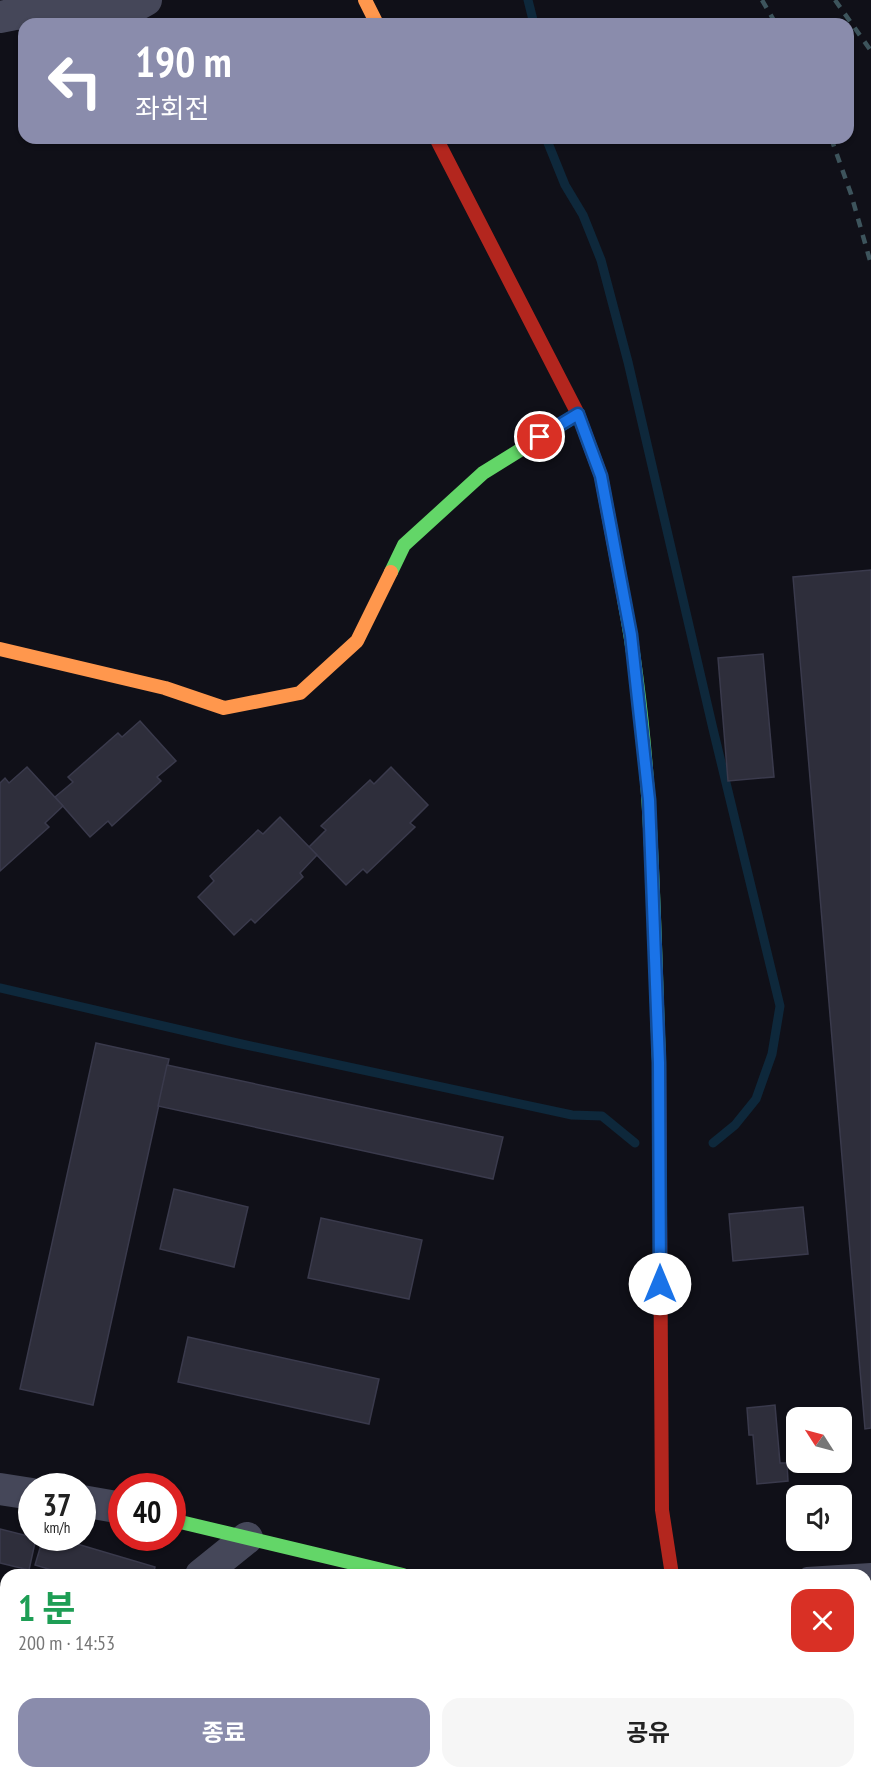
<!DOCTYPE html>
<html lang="ko">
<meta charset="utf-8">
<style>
body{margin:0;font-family:"PT Sans Narrow","Noto Sans KR",sans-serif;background:#f6f6f6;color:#222;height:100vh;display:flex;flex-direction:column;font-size:22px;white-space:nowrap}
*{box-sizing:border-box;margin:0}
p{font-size:20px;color:#767676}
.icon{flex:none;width:33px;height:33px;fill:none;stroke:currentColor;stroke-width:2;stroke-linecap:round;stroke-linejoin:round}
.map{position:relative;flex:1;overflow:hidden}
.details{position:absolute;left:0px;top:1569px;width:872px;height:210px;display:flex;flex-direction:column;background:#fff;border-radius:18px 18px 0 0;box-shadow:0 2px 4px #0004}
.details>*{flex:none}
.guide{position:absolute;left:18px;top:18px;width:836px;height:126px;border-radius:18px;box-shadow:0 2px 4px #0004;background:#8a8cac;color:#fff;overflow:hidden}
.needle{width:39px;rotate:306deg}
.fabs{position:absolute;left:786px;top:1407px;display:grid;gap:12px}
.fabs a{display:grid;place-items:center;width:66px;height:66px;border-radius:12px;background:#fff;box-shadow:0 2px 4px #0004;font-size:30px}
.speed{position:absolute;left:18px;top:1473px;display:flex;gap:12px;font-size:30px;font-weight:700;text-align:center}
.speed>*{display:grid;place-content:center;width:78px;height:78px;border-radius:50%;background:#fff;box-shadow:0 2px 4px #0004;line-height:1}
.speed small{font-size:15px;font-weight:400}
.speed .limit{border:9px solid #d22;background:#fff;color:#111}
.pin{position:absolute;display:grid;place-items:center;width:51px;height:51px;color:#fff;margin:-26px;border:3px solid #fff;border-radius:50%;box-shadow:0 2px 6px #0007}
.me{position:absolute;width:66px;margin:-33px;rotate:0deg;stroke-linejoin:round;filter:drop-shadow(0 0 4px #0008)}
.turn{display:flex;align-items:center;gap:21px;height:126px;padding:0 18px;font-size:27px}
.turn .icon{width:78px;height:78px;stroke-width:2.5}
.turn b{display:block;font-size:42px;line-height:51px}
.round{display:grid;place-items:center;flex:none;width:63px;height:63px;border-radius:18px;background:#f6f6f6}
.overview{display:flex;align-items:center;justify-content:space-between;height:102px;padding:0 18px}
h1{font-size:36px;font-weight:700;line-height:45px;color:#1e9e55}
.cta{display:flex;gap:12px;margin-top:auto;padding:12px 18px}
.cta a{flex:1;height:69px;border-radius:18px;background:#8a8cac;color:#fff;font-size:24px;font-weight:700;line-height:69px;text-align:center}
.cta a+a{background:#f6f6f6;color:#222}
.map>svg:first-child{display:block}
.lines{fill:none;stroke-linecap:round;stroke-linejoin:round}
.stream{stroke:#0e283b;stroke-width:9}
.building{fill:#2e2e3b;stroke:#3a3a4c;stroke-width:1.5}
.lane{stroke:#454759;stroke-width:16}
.street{stroke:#454759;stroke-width:32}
.fast{stroke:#63d668;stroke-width:14}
.slow{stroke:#ff974d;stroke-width:14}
.jam{stroke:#b3261e;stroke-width:14}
.rail{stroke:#3d545c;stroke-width:4.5;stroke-dasharray:9 8;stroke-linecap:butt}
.route-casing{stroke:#114b97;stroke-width:15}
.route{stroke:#1a73e8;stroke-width:10}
</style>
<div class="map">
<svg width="871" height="1779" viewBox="0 0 871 1779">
<rect width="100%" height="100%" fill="#101018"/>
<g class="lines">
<!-- stream -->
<g class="stream">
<path d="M528,0L534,24"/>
<path d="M546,138L565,185L583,215L601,260L628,362L713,729L780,1006L772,1054L756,1099L735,1125L713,1143"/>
<path d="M0,988L237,1043L572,1115L602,1116L635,1143"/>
</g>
</g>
<!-- building -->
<g class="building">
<path d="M871,570V1428L865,1429L793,577Z"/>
<path d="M763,654L774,777L728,781L718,658Z"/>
<path d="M140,721L176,761L157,777L161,781L112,826L108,821L90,837L55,797L73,782L68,777L118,733L122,737Z"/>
<path d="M27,767L63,806L45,823L49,827L0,871V783L5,778L9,783Z"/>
<path d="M391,767L428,805L410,823L415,827L367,873L363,869L346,885L309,847L326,830L321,826L370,780L374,784Z"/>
<path d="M280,817L317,855L300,873L303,877L255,923L251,919L234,935L198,897L214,881L210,876L258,830L263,834Z"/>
<path d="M96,1043L169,1059L93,1405L20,1389Z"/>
<path d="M167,1065L503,1137L493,1179L158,1106Z"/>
<path d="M174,1189L248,1207L234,1267L160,1249Z"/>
<path d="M803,1207L808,1254L733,1261L729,1214Z"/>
<path d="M321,1218L422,1240L409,1299L308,1278Z"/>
<path d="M188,1337L379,1379L369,1424L178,1382Z"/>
<path d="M775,1405L780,1463H787L788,1481L757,1484L753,1435H749L747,1408Z"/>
<path d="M0,1529L36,1538L29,1570L0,1563Z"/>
<path d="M43,1538H57L155,1567L153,1575H68L35,1565Z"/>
<path d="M0,1603L6,1605V1645L0,1644Z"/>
<rect x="866" y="1670" width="5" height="67"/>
<path d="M871,1747V1779H857L856,1773H866V1748Z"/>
<path d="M119,1773H184L190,1779H113Z"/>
<path d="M386,1773H452L458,1778L381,1779Z"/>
<path d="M780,1773H848V1779H781Z"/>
</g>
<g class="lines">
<!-- lane -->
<path class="lane" d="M807,1575L871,1571"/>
<!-- street -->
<g class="street">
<path d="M0,17L15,14L128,10L146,0"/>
<path d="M0,1489L32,1494"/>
<path d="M82,1501L122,1508"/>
<path d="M201,1575L247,1538"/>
<path d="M0,1677L6,1674"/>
<path d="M637,1779L645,1773"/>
</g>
<!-- fast -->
<g class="fast">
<path d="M391,572L404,545L483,473L578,414"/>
<path d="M624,599C653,751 653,907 659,1061"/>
<path d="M172,1520L403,1575"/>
</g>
<!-- slow -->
<g class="slow">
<path d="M365,0L377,24"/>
<path d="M0,649L165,688L224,708L300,693L357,641L391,572"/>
<path d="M704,1773L706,1779"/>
</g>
<!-- jam -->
<g class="jam">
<path d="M436,138L578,414L601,476L624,599"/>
<path d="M659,1061L662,1510L672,1575"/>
</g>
<!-- rail -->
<g class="rail">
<path d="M762,0L776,24"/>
<path d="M835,0L871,51"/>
<path d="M831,138L851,194L871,264"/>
</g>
</g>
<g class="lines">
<!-- route casing -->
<g class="route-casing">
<path id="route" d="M540,437L578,414L601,476L631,635L649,800L659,1063L660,1284"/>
</g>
<!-- route -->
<use href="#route" class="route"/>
</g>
</svg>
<div class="fabs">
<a><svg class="needle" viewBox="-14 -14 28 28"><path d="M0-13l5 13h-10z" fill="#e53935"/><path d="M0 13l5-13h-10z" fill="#767676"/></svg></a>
<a><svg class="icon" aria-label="sound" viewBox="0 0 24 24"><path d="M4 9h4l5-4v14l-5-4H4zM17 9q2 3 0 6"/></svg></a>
</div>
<div class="speed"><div>37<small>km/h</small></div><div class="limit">40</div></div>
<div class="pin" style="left:540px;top:437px;background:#d93025"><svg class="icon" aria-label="arrive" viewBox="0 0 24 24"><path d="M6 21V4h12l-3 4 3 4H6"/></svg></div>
<svg class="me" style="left:660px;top:1284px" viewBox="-20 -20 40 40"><circle r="19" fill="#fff"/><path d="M0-13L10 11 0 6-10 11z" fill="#1a73e8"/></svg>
<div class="guide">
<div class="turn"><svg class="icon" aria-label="left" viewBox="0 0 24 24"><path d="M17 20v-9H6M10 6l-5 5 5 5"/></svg><div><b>190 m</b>좌회전</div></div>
</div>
<section class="details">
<div class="overview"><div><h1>1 분</h1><p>200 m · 14:53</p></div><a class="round" style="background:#d93025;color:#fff"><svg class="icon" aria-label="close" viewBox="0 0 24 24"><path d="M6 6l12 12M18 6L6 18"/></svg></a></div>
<div class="cta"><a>종료</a><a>공유</a></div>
</section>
</div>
